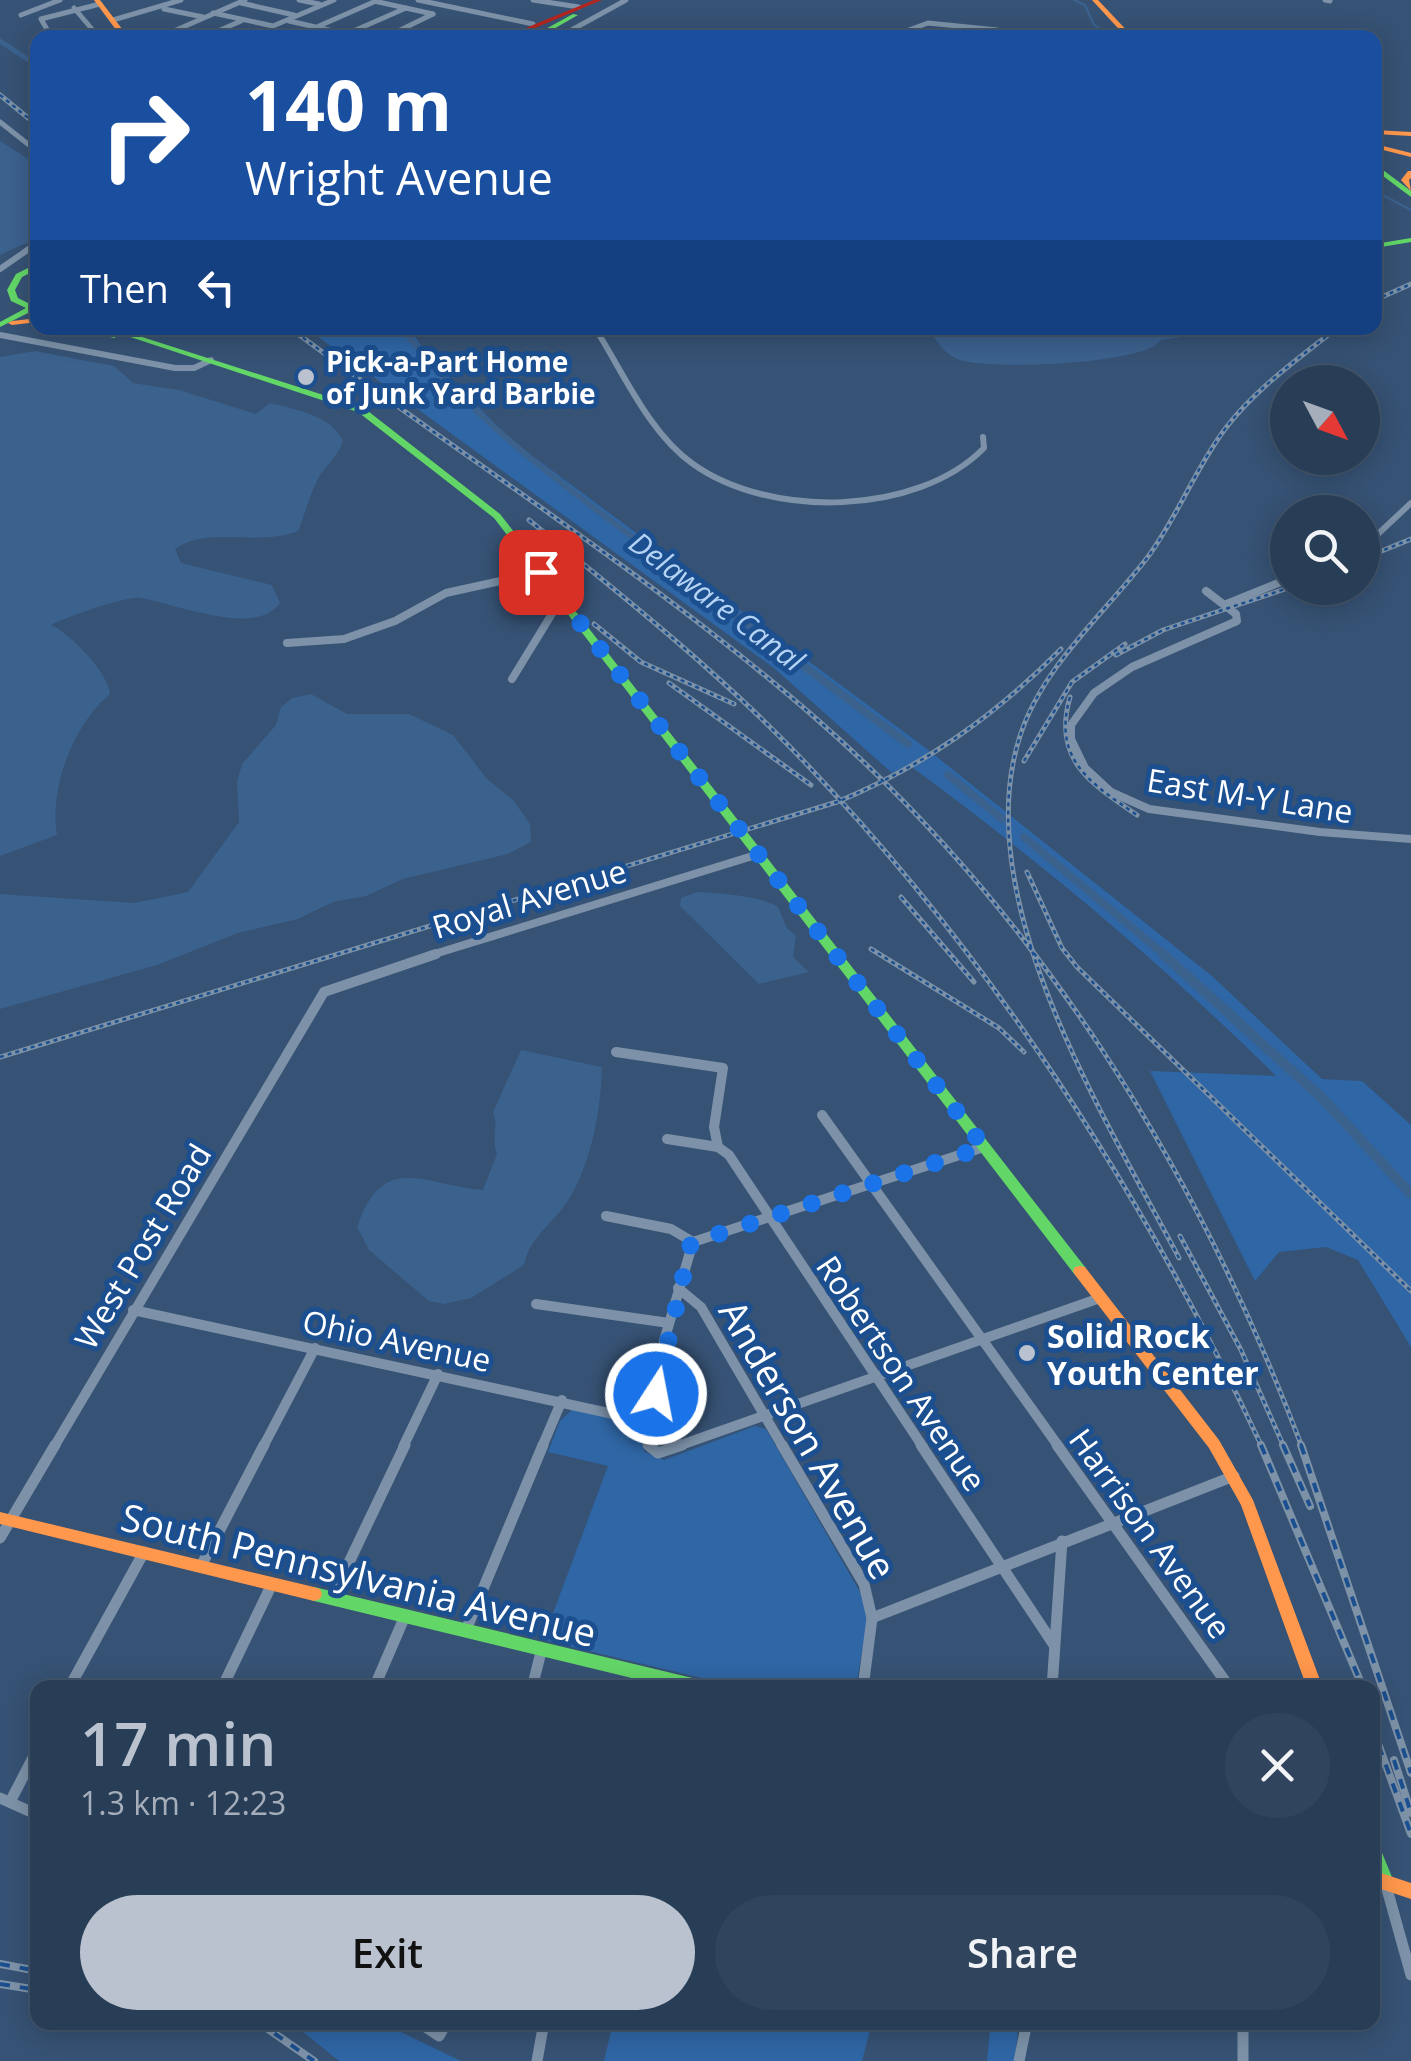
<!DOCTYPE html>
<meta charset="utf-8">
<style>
body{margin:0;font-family:"Open Sans",sans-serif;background:#30455d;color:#f1f3f6;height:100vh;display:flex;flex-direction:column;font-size:38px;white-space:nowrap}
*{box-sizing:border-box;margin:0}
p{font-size:32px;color:#a5aeba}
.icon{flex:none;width:55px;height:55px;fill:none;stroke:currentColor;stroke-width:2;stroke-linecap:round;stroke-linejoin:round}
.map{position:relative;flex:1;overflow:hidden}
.details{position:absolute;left:30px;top:1680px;width:1350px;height:350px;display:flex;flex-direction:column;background:#283e57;border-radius:20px;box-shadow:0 5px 25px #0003,0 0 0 2px #44576d}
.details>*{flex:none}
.top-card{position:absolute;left:30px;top:30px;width:1352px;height:305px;border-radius:20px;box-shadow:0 5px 25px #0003,0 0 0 2px #44576d;background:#1a4fa0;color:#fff;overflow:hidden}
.needle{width:65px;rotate:131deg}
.fabs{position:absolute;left:1270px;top:365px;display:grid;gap:20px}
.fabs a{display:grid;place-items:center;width:110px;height:110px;border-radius:50%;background:#283e57;box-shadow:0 5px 25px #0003,0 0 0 2px #44576d;font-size:50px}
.pin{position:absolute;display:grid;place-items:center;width:85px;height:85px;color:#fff;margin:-42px;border-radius:20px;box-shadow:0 5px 15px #0006}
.me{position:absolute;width:110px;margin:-55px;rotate:11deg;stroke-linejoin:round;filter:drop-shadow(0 0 8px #0008)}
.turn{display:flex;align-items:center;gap:35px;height:210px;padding:0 50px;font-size:45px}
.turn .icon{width:130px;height:130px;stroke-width:2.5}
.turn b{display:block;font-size:70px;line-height:85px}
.then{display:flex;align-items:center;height:95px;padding:0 50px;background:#0003;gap:20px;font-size:38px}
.round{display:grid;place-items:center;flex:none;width:105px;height:105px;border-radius:52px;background:#30455d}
.head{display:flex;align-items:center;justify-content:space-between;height:170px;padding:0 50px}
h1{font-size:60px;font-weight:600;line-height:75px;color:#b9c2ce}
.primary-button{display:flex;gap:20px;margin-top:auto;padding:20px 50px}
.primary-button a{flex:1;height:115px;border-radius:60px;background:#b9c2ce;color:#111;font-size:40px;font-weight:600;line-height:115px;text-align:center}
.primary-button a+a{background:#30455d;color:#f1f3f6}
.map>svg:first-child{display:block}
.green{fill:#2f66a5}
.water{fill:#3b618d}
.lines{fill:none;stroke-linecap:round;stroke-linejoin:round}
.stream{stroke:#3b618d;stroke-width:2.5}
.canal-far3{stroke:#3b618d;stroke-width:5}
.canal-far2{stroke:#3b618d;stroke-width:6}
.canal-far1{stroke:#3b618d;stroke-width:8}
.canal{stroke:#3b618d;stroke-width:10}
.street-far4{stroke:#7d92a8;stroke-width:5}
.street-far3{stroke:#7d92a8;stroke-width:6}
.street-far2{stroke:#7d92a8;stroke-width:8}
.street-far1{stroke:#7d92a8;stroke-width:10}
.street{stroke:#7d92a8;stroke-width:11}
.fast{fill:#63d668;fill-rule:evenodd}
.slow{fill:#ff974d;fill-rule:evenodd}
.jam{fill:#b3261e;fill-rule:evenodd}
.rail-far1-casing{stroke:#7e92a7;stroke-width:5}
.rail-casing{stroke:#7e92a7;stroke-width:8}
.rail-far1{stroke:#1b4f8f;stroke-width:2.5;stroke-dasharray:4;stroke-linecap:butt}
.rail{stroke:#1b4f8f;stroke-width:4;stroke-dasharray:10;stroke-linecap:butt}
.route{stroke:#1a73e8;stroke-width:18;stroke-dasharray:0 32.4}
.poi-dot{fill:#b9c2ce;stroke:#1b4f8f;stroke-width:4}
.labels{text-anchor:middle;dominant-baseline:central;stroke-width:10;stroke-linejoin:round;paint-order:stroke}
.far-poi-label{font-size:28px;font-weight:bold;fill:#fff;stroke:#1b4f8f;text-anchor:start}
.far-water-label{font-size:30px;font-style:italic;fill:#b5d3f5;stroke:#1b4f8f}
.street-label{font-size:32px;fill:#fff;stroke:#1b4f8f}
.poi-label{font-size:32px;font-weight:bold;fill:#fff;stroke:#1b4f8f;text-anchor:start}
.near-street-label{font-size:38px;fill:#fff;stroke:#1b4f8f}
</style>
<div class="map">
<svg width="1411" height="2061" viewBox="0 0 1411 2061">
<rect width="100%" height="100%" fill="#365274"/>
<!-- green -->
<g class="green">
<path d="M306,328H408L433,361L511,440L927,749L1212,976L1322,1079L1362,1081L1411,1125V1347L1358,1260L1326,1247L1279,1252L1255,1281L1150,1071L1276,1076C1162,963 1038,860 909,765L892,773L774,668Z"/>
<path d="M573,1409L625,1420L634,1427L645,1452L664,1460L755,1426L766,1429L864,1599L867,1622L856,1687H739L543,1640L608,1466L548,1452L560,1421Z"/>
<path d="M307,2022L382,2023L461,2061H339L302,2031Z"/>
<path d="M999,2022L1018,2028L1015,2061H987L990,2030Z"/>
<path d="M613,2023V2022L872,2023L862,2061H604Z"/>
</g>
<!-- water -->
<g class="water">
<path d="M0,141L38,165L37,238L0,255Z"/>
<path d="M930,328H1194L1196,335L1161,340C1144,365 990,370 960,360C947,356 933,340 930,328Z"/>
<path d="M35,351L114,366L133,383L179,390L256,414L270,403C295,409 332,416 343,441C337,459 325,465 317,481C308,499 305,515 298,531C258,547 208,525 175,549L181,563L272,585L280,603C256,638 174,603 140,598C125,596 65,618 51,625C69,633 108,671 110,694C74,724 49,787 57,835L0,856V357Z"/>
<path d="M311,694L347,714H409L453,735L487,779L514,801L530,824L531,842L508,854L403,879L366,896L333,902L298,919L238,933L157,965L0,1009V894L134,903L188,892L239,822L237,782L242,764L276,725L281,707L292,698Z"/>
<path d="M697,892C717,893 763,896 778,907L787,928L796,936L793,957L809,972L759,984L680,906L681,898Z"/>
<path d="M521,1050L602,1067C601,1112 590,1173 562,1209C547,1228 529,1240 524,1265L471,1298L444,1304L429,1301L369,1250L357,1227C384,1149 425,1186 483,1190L497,1154C491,1139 499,1125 493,1112Z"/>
</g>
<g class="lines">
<!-- stream -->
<g class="stream">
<path d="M1074,0L1085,5L1094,25L1114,38"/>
<path d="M1375,191L1411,210"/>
</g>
<!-- canal-far3 -->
<path class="canal-far3" d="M0,41L38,66"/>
<!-- canal-far2 -->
<path class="canal-far2" d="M402,328C475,425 573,492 669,564"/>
<!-- canal-far1 -->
<g class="canal-far1">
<path d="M665,562L908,744"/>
<path d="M948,775L1002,819"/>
<path d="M1024,837L1166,956"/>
</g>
<!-- canal -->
<path class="canal" d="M1163,954L1322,1098L1411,1194"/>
<!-- street-far4 -->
<g class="street-far4">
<path d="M299,0L319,4"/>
<path d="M418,0L533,24"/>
<path d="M533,0L579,7"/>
<path d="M1325,0L1330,1"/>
<path d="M374,1L433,14"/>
<path d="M241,3L294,15"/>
<path d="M74,8L97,35"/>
<path d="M164,9L203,17"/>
<path d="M213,13L273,26L334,0"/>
<path d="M21,15L60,0"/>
<path d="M113,20L181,0"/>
<path d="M289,21L364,38"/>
<path d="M319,26L376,1"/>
<path d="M349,33L406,8"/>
<path d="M93,37L119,29"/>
<path d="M52,38L41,19L100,4"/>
<path d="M158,38L245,0"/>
<path d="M202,38L241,21"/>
<path d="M384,38L433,14"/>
<path d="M557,38L626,0"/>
<path d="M887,38L928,23L997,30"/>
<path d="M0,122L38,152"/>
<path d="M25,251L38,242"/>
</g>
<!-- street-far3 -->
<g class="street-far3">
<path d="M0,269L29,249"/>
<path d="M595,328C623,372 649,433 693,464C770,519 917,516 984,448L983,437"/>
<path d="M0,335L175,368H194L211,360"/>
<path d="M1362,549L1411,503"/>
</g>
<!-- street-far2 -->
<g class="street-far2">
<path d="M1206,591L1236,614L1237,621L1132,667L1094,693L1071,725V739L1085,768L1111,792L1149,809L1320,832L1411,839"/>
<path d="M1224,605L1288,579"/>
<path d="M287,643L344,639L395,621L446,593L541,572"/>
<path d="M512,679L561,599"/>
<path d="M428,956L759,854"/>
</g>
<!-- street-far1 -->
<g class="street-far1">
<path d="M616,1052L723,1068L714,1127L718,1147L729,1155L923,1447"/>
<path d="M822,1115L1059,1447"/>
<path d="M667,1139L718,1147"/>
<path d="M606,1216L671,1229L693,1242"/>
<path d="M693,1242L984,1147"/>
<path d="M678,1288L701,1307L783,1447"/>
<path d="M536,1304L669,1323"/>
<path d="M133,1310L650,1422"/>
<path d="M54,1447L324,992L436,954"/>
<path d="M263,1447L315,1348"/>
<path d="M403,1447L438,1374"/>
<path d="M542,1447L562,1400"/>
<path d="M650,1447L664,1341L693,1242"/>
<path d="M675,1447L1100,1298"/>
</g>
<!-- street -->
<g class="street">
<path d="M648,1445L658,1453L682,1445"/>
<path d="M782,1445L864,1584L872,1618L863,1688"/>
<path d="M921,1445L1054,1645"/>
<path d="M1057,1445L1230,1688"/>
<path d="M0,1538L55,1445"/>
<path d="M201,1566L264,1445"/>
<path d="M332,1598L405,1445"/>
<path d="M872,1618L1234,1476"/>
<path d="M466,1630L543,1445"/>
<path d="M69,1688L144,1552"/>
<path d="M222,1688L272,1584"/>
<path d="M374,1688L405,1616"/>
<path d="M532,1688L542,1648"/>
<path d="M1052,1688L1062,1541"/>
<path d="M0,1798L38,1815"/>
<path d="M10,1802L38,1748"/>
<path d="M1385,1882L1411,1975"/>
<path d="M418,2022L439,2036L447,2022"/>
<path d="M1243,2022V2061"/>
<path d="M537,2061L544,2022"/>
<path d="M1019,2061L1027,2022"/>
</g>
<!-- fast -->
<g class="fast">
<path d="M573,14L578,15L538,38H529Z"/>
<path d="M1375,164L1411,191V197L1375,170Z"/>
<path d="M1411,238V242L1375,248V244Z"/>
<path d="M38,263V269L22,277L15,290L18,298L32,305L38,304V313L32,311L0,327V322L26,308L11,301L7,290L16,274Z"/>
<path d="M73,328H86L118,336L114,338Z"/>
<path d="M103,328H114L364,408L500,514L1085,1267L1087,1271L1085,1275H1075L494,518L358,412Z"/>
<path d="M314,1587L705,1681L711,1683L713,1688H673L314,1601L308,1599L306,1594L308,1589Z"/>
<path d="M1372,1841L1378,1843L1394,1882L1391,1888L1385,1890L1379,1888L1372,1873Z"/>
</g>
<!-- slow -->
<g class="slow">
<path d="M94,0H100L129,38H122Z"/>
<path d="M1092,0H1098L1134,38H1127Z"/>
<path d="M1375,130L1411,132V136L1375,134Z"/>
<path d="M1375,144L1411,153V157L1375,148Z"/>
<path d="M1408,171H1411V178L1409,180L1411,191L1401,180Z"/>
<path d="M38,318V322L12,325L8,323L12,321Z"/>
<path d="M1080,1266L1085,1267L1219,1440L1253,1500L1323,1688H1307L1241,1505L1209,1448L1075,1275L1073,1271L1075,1267Z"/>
<path d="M0,1512L314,1587L320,1589L322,1594L320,1599L314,1601L0,1524Z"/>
<path d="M1372,1870L1411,1883V1899L1372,1886Z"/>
</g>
<!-- jam -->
<path class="jam" d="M594,0H602L511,38H501Z"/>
<!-- rail-far1 casing -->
<g class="rail-far1-casing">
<g id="rail-far1">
<path d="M0,95L38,126"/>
<path d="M1375,300L1411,284"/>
<path d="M290,328C463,458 648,573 812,715C1038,911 1197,1169 1302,1447"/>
<path d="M529,520C619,593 710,665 791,748C988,950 1143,1193 1262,1447"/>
<path d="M1362,559L1411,539"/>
<path d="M594,624L641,662L734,704"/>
<path d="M1116,655L1163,630L1288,588"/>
<path d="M669,683L811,785"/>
<path d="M1070,697C1052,759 1090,783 1137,815"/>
<path d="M1024,761L1072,682L1125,644"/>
<path d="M1027,872L1062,948L1077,967L1411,1291"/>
<path d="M901,897L974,982"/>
<path d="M871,949L999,1028L1024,1052"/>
<path d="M0,1057L837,802C924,766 995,716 1061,649"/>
<path d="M1180,1236L1241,1350L1284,1447"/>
<path d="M1179,1258C1105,1117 967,899 1020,736C1042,667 1104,614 1147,558C1177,518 1195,469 1225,429C1255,389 1298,359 1337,328"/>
</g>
</g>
<!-- rail casing -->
<g class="rail-casing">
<g id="rail">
<path d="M1261,1445L1363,1688"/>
<path d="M1283,1445L1310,1506"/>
<path d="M1301,1445L1411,1773"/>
<path d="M1372,1727L1411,1834"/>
<path d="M1394,1760L1411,1813"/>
<path d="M0,1964L38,1971"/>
<path d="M0,1984L38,1990"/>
<path d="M258,2022L314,2061"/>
</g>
</g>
<!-- rail-far1 -->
<use href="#rail-far1" class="rail-far1"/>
<!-- rail -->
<use href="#rail" class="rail"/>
</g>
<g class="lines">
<!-- route -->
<path class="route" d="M541,572L984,1147L691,1243L656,1394"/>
</g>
<!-- markers -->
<g class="poi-dot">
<circle cx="306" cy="377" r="10"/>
<circle cx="1027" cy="1353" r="10"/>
</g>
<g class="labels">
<!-- far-poi labels -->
<g class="far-poi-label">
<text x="326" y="361">Pick-a-Part Home<tspan x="326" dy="32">of Junk Yard Barbie</tspan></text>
</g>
<!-- far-water labels -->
<g class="far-water-label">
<text transform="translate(717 601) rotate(37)">Delaware Canal</text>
</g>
<!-- street labels -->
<g class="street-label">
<text transform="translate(1250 795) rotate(9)">East M-Y Lane</text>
<text transform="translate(529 898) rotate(-17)">Royal Avenue</text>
<text transform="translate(142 1246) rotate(-59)">West Post Road</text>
<text transform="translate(397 1340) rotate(12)">Ohio Avenue</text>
<text transform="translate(902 1373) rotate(56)">Robertson Avenue</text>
<text transform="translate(1151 1533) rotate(54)">Harrison Avenue</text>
</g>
<!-- poi labels -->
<g class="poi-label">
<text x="1047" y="1335">Solid Rock<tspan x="1047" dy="37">Youth Center</tspan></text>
</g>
<!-- near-street labels -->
<g class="near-street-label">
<text transform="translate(809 1439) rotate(60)">Anderson Avenue</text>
<text transform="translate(359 1574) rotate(14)">South Pennsylvania Avenue</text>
</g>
</g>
</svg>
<div class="fabs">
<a><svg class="needle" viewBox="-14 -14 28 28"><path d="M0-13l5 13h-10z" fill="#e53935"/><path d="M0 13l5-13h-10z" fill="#a5aeba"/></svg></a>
<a><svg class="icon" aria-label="search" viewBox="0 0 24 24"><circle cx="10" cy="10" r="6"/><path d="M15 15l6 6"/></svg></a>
</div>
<div class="pin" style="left:541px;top:572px;background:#d93025"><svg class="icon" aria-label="arrive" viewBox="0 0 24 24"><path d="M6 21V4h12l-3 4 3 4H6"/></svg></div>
<svg class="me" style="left:656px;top:1394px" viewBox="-20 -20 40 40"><circle r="17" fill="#1a73e8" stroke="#fff" stroke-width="3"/><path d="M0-11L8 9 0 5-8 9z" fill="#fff"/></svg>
<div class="top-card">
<div class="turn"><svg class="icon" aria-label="right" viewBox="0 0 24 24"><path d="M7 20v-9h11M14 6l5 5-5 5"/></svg><div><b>140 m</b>Wright Avenue</div></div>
<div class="then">Then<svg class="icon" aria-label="left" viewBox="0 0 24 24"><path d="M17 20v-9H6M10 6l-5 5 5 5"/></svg></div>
</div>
<section class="details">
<div class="head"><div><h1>17 min</h1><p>1.3 km · 12:23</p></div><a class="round"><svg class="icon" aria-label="close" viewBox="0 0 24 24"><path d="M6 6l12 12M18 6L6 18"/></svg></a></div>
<div class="primary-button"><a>Exit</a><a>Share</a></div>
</section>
</div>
